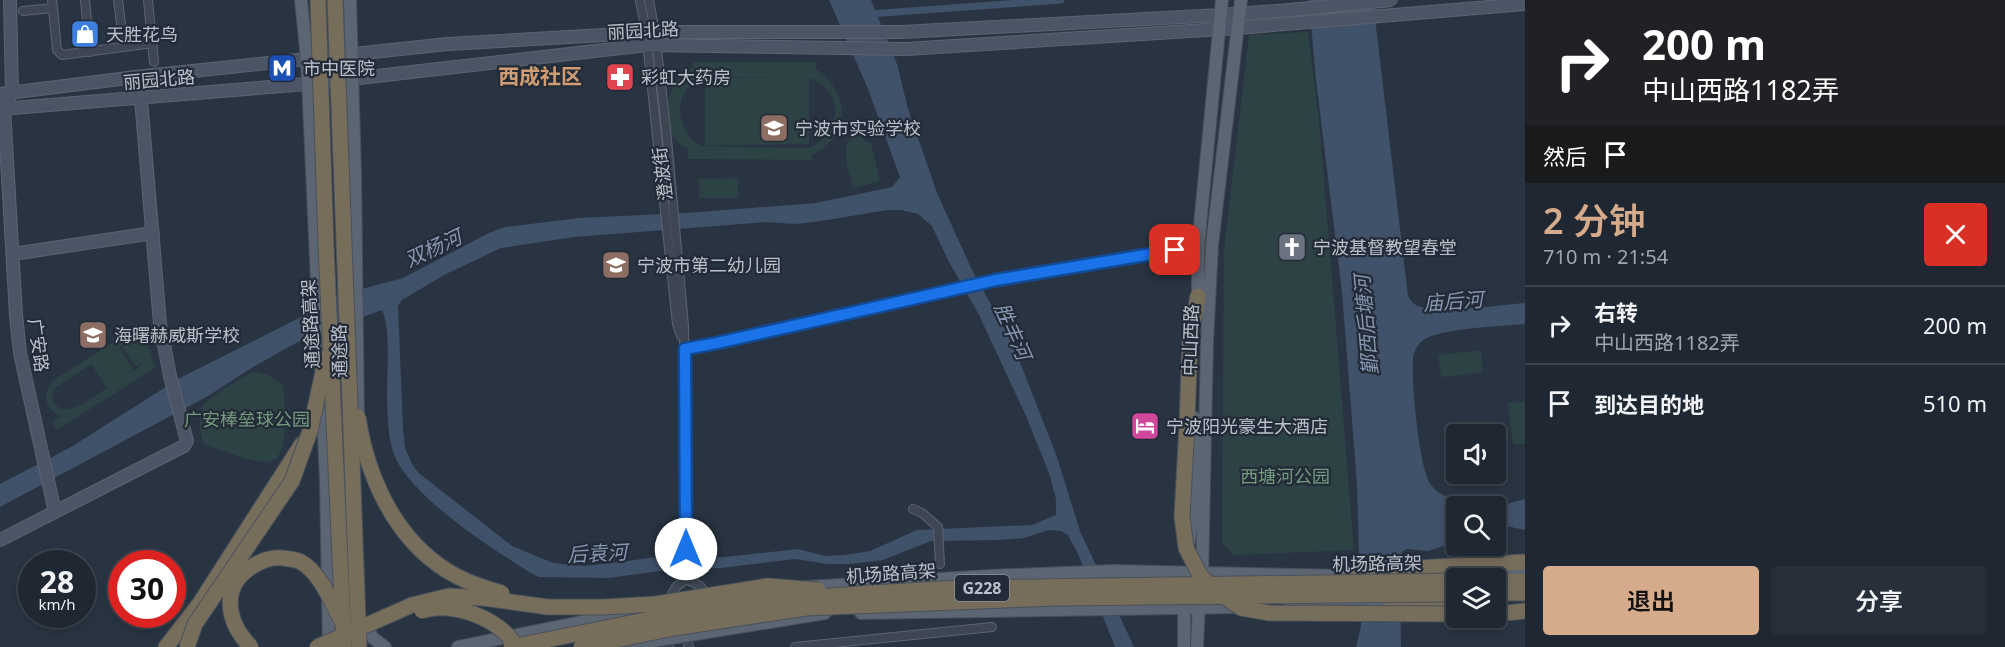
<!DOCTYPE html>
<html lang="zh">
<meta charset="utf-8">
<style>
body{margin:0;font-family:"Noto Sans","Noto Sans SC",sans-serif;background:#272f3a;color:#f1f3f6;height:100vh;display:flex;flex-direction:column;font-size:22px;white-space:nowrap}
*{box-sizing:border-box;margin:0}
p{font-size:20px;color:#a1a5ac}
.icon{flex:none;width:33px;height:33px;fill:none;stroke:currentColor;stroke-width:2;stroke-linecap:round;stroke-linejoin:round}
.map{position:relative;flex:1;overflow:hidden}
.side{display:flex;flex-direction:column;background:#1f2732;width:480px}
.side>*{flex:none}
.guide{background:#202124;color:#fff;overflow:hidden}
.tools{position:absolute;left:1446px;top:424px;display:grid;gap:12px}
.tools a{display:grid;place-items:center;width:60px;height:60px;border-radius:6px;background:#1f2732;box-shadow:0 3px 9px #0003,0 0 0 2px #3c444d;font-size:30px}
.speed{position:absolute;left:18px;top:550px;display:flex;gap:12px;font-size:30px;font-weight:700;text-align:center}
.speed>*{display:grid;place-content:center;width:78px;height:78px;border-radius:50%;background:#1f2732;box-shadow:0 3px 9px #0003,0 0 0 2px #3c444d;line-height:1}
.speed small{font-size:15px;font-weight:400}
.speed .limit{border:9px solid #d22;background:#fff;color:#111}
.pin{position:absolute;display:grid;place-items:center;width:51px;height:51px;color:#fff;margin:-26px;border-radius:12px;box-shadow:0 3px 9px #0006}
.me{position:absolute;width:66px;margin:-33px;rotate:0deg;stroke-linejoin:round;filter:drop-shadow(0 0 4px #0008)}
.turn{display:flex;align-items:center;gap:21px;height:126px;padding:0 18px;font-size:27px}
.turn .icon{width:78px;height:78px;stroke-width:2.5}
.turn b{display:block;font-size:42px;line-height:51px}
.then{display:flex;align-items:center;height:57px;padding:0 18px;background:#0003;gap:12px;font-size:22px}
.round{display:grid;place-items:center;flex:none;width:63px;height:63px;border-radius:6px;background:#272f3a}
.overview{display:flex;align-items:center;justify-content:space-between;height:102px;padding:0 18px}
h1{font-size:36px;font-weight:600;line-height:45px;color:#d6ab8b}
.primary-button{display:flex;gap:12px;margin-top:auto;padding:12px 18px}
.primary-button a{flex:1;height:69px;border-radius:6px;background:#d6ab8b;color:#111;font-size:24px;font-weight:600;line-height:69px;text-align:center}
.primary-button a+a{background:#272f3a;color:#f1f3f6}
ul{padding:0;list-style:none}
li{display:flex;align-items:center;gap:18px;height:78px;padding:0 18px;border-top:2px solid #3c444d}
li div{flex:1}
li b{display:block;font-size:22px}
li em{font-style:normal}
main{display:flex;flex:1;min-height:0}
.map>svg:first-child{display:block}
.green{fill:#2c4244;fill-rule:evenodd}
.water{fill:#40516a;fill-rule:evenodd}
.lines{fill:none;stroke-linecap:round;stroke-linejoin:round}
.canal{stroke:#40516a;stroke-width:7}
.street-casing{stroke:#5c646f;stroke-width:10}
.secondary-casing{stroke:#5c646f;stroke-width:14}
.primary-casing{stroke:#474f5b;stroke-width:14}
.highway-casing{stroke:#48515c;stroke-width:17}
.street{stroke:#3d4652;stroke-width:8}
.secondary{stroke:#4c5565;stroke-width:12}
.primary{stroke:#5c6572;stroke-width:12}
.highway{stroke:#776d5b;stroke-width:15}
.secondary-bridge-casing{stroke:#5c646f;stroke-width:14;stroke-linecap:butt}
.highway-bridge-casing{stroke:#48515c;stroke-width:17;stroke-linecap:butt}
.secondary-bridge{stroke:#4c5565;stroke-width:12}
.highway-bridge{stroke:#776d5b;stroke-width:15}
.route-casing{stroke:#114b97;stroke-width:15}
.route{stroke:#1a73e8;stroke-width:10}
.labels{text-anchor:middle;dominant-baseline:central;stroke-width:4.5;stroke-linejoin:round;paint-order:stroke}
.shield{fill:#222b37;stroke:#8d949f;stroke-width:1.5}
.shield-label{font-size:16px;font-weight:bold;fill:#bbc1cc}
.street-label{font-size:18px;fill:#bbc1cc;stroke:#222b37}
.poi-label{font-size:18px;fill:#bbc1cc;stroke:#222b37;text-anchor:start}
.park-label{font-size:18px;fill:#739b7d;stroke:#222b37}
.water-label{font-size:20px;font-style:italic;fill:#8597b1;stroke:#222b37}
.quarter-label{font-size:21px;font-weight:bold;fill:#d09c71;stroke:#222b37}
</style>
<main>
<div class="map">
<svg width="1525" height="647" viewBox="0 0 1525 647">
<rect width="100%" height="100%" fill="#293442"/>
<!-- green -->
<g class="green">
<path d="M1308,32L1320,130L1354,550L1234,555L1222,543L1224,250L1249,35Z"/>
<path d="M693,62H816V69C851,93 851,135 812,155V160L688,159V149C654,133 665,82 693,67ZM706,77L808,78H705V145L809,144V78C845,90 842,133 810,148L703,146C680,137 672,103 690,86C694,81 700,79 706,77Z"/>
<path d="M853,135H858L869,143H871L880,181L853,188C849,170 839,149 853,135Z"/>
<path d="M738,178V198H699V179Z"/>
<path d="M133,335C155,341 147,352 156,367L57,430L52,422L61,416C45,410 42,395 52,381L120,338ZM129,341L122,347L135,366L144,362L138,368L126,375L133,370L119,347L93,363ZM91,364L107,388C95,395 68,419 56,405C51,400 52,394 55,388Z"/>
<path d="M1481,350L1483,372L1441,377L1438,355Z"/>
<path d="M257,372L268,375L283,385C285,401 290,455 272,461C258,466 219,449 204,444C200,433 197,417 203,406C208,397 241,379 251,373Z"/>
<path d="M1525,401V444L1513,445L1508,403Z"/>
</g>
<!-- water -->
<g class="water">
<path d="M829,0H871L897,64L908,109L937,193L972,270L1014,347L1057,457L1080,531L1134,647H1115L1079,556L1068,535L1061,531L1049,530L1024,538L999,540L931,541L883,560L849,564H827L795,559L721,568L676,569L608,578L539,577L531,573C492,549 416,500 396,459C387,439 388,417 387,396C387,374 391,328 382,310L315,334L292,345L253,367L208,396L0,507V484L71,447L180,378L299,318L314,307L339,295L403,278L489,233L505,227L579,218L686,213L816,203L892,187L900,177L868,89ZM887,210H901L918,214L932,226L948,260L978,313L1026,416L1049,473L1056,499V515L1032,525L917,530L870,551L844,555L825,556L798,549L725,557L704,558L691,554L670,555L621,562L584,566L553,563L512,546L420,474L413,466L405,448L403,428L398,306L402,300L444,275L501,248L574,237L767,222L795,224L821,221Z"/>
<path d="M1309,0H1374L1376,27L1408,296C1411,301 1413,304 1418,306C1439,314 1500,305 1525,303V324C1504,326 1435,328 1421,342C1417,346 1414,352 1413,358C1411,379 1419,469 1431,485C1441,498 1460,502 1476,507H1456V542L1428,551L1406,549L1402,552L1400,578L1401,647H1356L1361,626L1357,485L1342,292L1316,80Z"/>
<path d="M1525,499V530L1506,526L1496,529V507Z"/>
</g>
<g class="lines">
<!-- canal -->
<path class="canal" d="M869,14L1061,0"/>
<!-- street casing -->
<g class="street-casing">
<g id="street">
<path d="M85,0L90,52"/>
<path d="M118,0L124,47"/>
<path d="M148,0L154,62"/>
<path d="M640,0L646,32L677,324L681,336"/>
<path d="M649,0L655,32L666,128L684,326L686,579L676,587L667,603"/>
<path d="M53,8L57,50L62,55L153,43"/>
<path d="M23,11L53,8L52,0"/>
<path d="M685,349L717,343L996,280L1198,246"/>
<path d="M913,509L922,513L938,527L940,564"/>
<path d="M686,579L700,586L710,597"/>
<path d="M685,635L689,647"/>
<path d="M655,640L669,647"/>
<path d="M795,647L992,627"/>
</g>
</g>
<!-- secondary casing -->
<g class="secondary-casing">
<g id="secondary">
<path d="M0,94L136,77L448,44L655,32H902L1220,15L1290,10"/>
<path d="M8,100L12,93L10,0"/>
<path d="M2,104L4,109L16,315L20,353L55,512"/>
<path d="M0,109L307,84L647,45L906,49L1238,28L1525,4"/>
<path d="M13,254L153,233"/>
<path d="M0,540L184,446L187,441L170,376L160,324L141,99"/>
</g>
</g>
<!-- primary casing -->
<g class="primary-casing">
<g id="primary">
<path d="M301,0L307,59L321,370"/>
<path d="M350,0L355,174L358,424"/>
<path d="M1198,304V246L1222,0"/>
<path d="M322,394L326,480L329,647"/>
<path d="M1189,541L1192,520L1195,418"/>
<path d="M1443,574L1525,572"/>
<path d="M1202,577L1207,341L1212,245L1241,0"/>
<path d="M807,587L989,576L1112,571L1345,576"/>
<path d="M1290,606L1401,602"/>
<path d="M861,613L1242,607"/>
<path d="M363,623L373,638L385,647"/>
<path d="M458,647L636,611"/>
<path d="M617,647L825,613"/>
<path d="M1184,647V600"/>
<path d="M1197,647L1199,600"/>
</g>
</g>
<!-- highway casing -->
<g class="highway-casing">
<g id="highway">
<path d="M1187,425L1190,337L1198,296"/>
<path d="M1350,576L1417,568L1525,562"/>
<path d="M1496,581H1525"/>
<path d="M1496,593H1525"/>
<path d="M1391,607L1456,605"/>
<path d="M1496,614L1525,611"/>
<path d="M166,647L200,603L302,444"/>
</g>
</g>
<!-- street -->
<use href="#street" class="street"/>
<!-- secondary -->
<use href="#secondary" class="secondary"/>
<!-- primary -->
<use href="#primary" class="primary"/>
<!-- highway -->
<use href="#highway" class="highway"/>
<!-- secondary-bridge casing -->
<g class="secondary-bridge-casing">
<path id="secondary-bridge" d="M1290,10L1392,0"/>
</g>
<!-- highway-bridge casing -->
<g class="highway-bridge-casing">
<g id="highway-bridge">
<path d="M318,0L326,245L344,647"/>
<path d="M335,0L359,647"/>
<path d="M358,417C367,476 394,537 446,570C463,581 482,587 502,593"/>
<path d="M1187,425L1182,516L1186,548L1200,575L1216,591L1241,608L1269,613L1456,614"/>
<path d="M422,611C451,600 502,619 516,647"/>
<path d="M187,647L195,624L292,481L310,431L326,358"/>
<path d="M251,647C227,623 219,586 253,566C263,560 271,557 283,558C288,559 296,559 301,562C320,573 330,599 340,618"/>
<path d="M317,647L412,605L449,596L483,598L548,607H604L656,604L768,586L818,590"/>
<path d="M511,647L670,615L755,602L870,593L961,588L1456,581"/>
<path d="M581,647L674,628L806,608L1056,598L1456,594"/>
</g>
</g>
<!-- secondary-bridge -->
<use href="#secondary-bridge" class="secondary-bridge"/>
<!-- highway-bridge -->
<use href="#highway-bridge" class="highway-bridge"/>
</g>
<g class="lines">
<!-- route casing -->
<g class="route-casing">
<path id="route" d="M686,549L685,349L717,343L996,280L1175,250"/>
</g>
<!-- route -->
<use href="#route" class="route"/>
</g>
<!-- icons -->
<defs>
<g id="shop-square" transform="scale(1.5)"><rect x="-9" y="-9" width="18" height="18" rx="4" fill="#3f7fe0" stroke="#222b37"/><path d="M-5-2.5h2.3a2.7 3.5 0 0 1 5.4 0H5L5.5 6h-11ZM-1.5-2.5h3a1.5 2.3 0 0 0-3 0Z" fill="#fff"/></g>
<g id="metro-square" transform="scale(1.5)"><rect x="-9" y="-9" width="18" height="18" rx="4" fill="#1a4fb4" stroke="#222b37"/><path d="M-5.5 5V-5H-3L0 0L3-5H5.5V5H3V-.5L0 4L-3-.5V5Z" fill="#fff"/></g>
<g id="pharmacy-square" transform="scale(1.5)"><rect x="-9" y="-9" width="18" height="18" rx="4" fill="#e0444e" stroke="#222b37"/><path d="M-2-6h4v4h4v4h-4v4h-4v-4h-4v-4h4Z" fill="#fff"/></g>
<g id="school-square" transform="scale(1.5)"><rect x="-9" y="-9" width="18" height="18" rx="4" fill="#8d6e63" stroke="#222b37"/><path d="M0-5L7-2L0 1L-7-2ZM-4 1L0 2.5L4 1V4Q0 6-4 4Z" fill="#fff"/></g>
<g id="church-square" transform="scale(1.5)"><rect x="-9" y="-9" width="18" height="18" rx="4" fill="#6b7280" stroke="#222b37"/><path d="M-1.2-6h2.4v3.5h3.3v2.4h-3.3V6h-2.4V-.1h-3.3v-2.4h3.3Z" fill="#fff"/></g>
<g id="hotel-square" transform="scale(1.5)"><rect x="-9" y="-9" width="18" height="18" rx="4" fill="#d1479c" stroke="#222b37"/><path d="M-6-4.5h1.5V1H6V5H4.5V3h-9V5H-6ZM-4 0a1.8 1.8 0 1 1 3.6 0ZM.5 0V-2.5h3Q6-2.5 6 0Z" fill="#fff"/></g>
</defs>
<g fill-rule="evenodd">
<use href="#shop-square" x="85" y="34"/>
<use href="#metro-square" x="282" y="68"/>
<use href="#pharmacy-square" x="620" y="77"/>
<use href="#school-square" x="774" y="128"/>
<use href="#church-square" x="1292" y="247"/>
<use href="#school-square" x="616" y="265"/>
<use href="#school-square" x="93" y="335"/>
<use href="#hotel-square" x="1145" y="426"/>
</g>
<g class="labels">
<!-- shield labels -->
<rect class="shield" x="955" y="575" width="54" height="26" rx="4.5"/>
<g class="shield-label">
<text x="982" y="588">G228</text>
</g>
<!-- street labels -->
<g class="street-label">
<text transform="translate(643 30) rotate(-3)">丽园北路</text>
<text transform="translate(159 79) rotate(-5)">丽园北路</text>
<text transform="translate(662 174) rotate(-97)">澄波街</text>
<text transform="translate(310 324) rotate(-93)">通途路高架</text>
<text transform="translate(1190 340) rotate(-88)">中山西路</text>
<text transform="translate(39 345) rotate(82)">广安路</text>
<text transform="translate(339 351) rotate(-91)">通途路</text>
<text transform="translate(1377 563) rotate(-1)">机场路高架</text>
<text transform="translate(891 573) rotate(-4)">机场路高架</text>
</g>
<!-- poi labels -->
<g class="poi-label">
<text x="106" y="34">天胜花鸟</text>
<text x="303" y="68">市中医院</text>
<text x="641" y="77">彩虹大药房</text>
<text x="795" y="128">宁波市实验学校</text>
<text x="1313" y="247">宁波基督教望春堂</text>
<text x="637" y="265">宁波市第二幼儿园</text>
<text x="114" y="335">海曙赫威斯学校</text>
<text x="1166" y="426">宁波阳光豪生大酒店</text>
</g>
<!-- park labels -->
<g class="park-label">
<text x="247" y="419">广安棒垒球公园</text>
<text x="1285" y="476">西塘河公园</text>
</g>
<!-- water labels -->
<g class="water-label">
<text transform="translate(433 248) rotate(-25)">双杨河</text>
<text transform="translate(1453 301) rotate(-4)">庙后河</text>
<text transform="translate(1366 325) rotate(-95)">鄞西后塘河</text>
<text transform="translate(1013 331) rotate(66)">胜丰河</text>
<text transform="translate(597 553) rotate(-3)">后袁河</text>
</g>
<!-- quarter labels -->
<g class="quarter-label">
<text x="540" y="76">西成社区</text>
</g>
</g>
</svg>
<div class="tools">
<a><svg class="icon" aria-label="sound" viewBox="0 0 24 24"><path d="M4 9h4l5-4v14l-5-4H4zM17 9q2 3 0 6"/></svg></a>
<a><svg class="icon" aria-label="search" viewBox="0 0 24 24"><circle cx="10" cy="10" r="6"/><path d="M15 15l6 6"/></svg></a>
<a><svg class="icon" aria-label="layers" viewBox="0 0 24 24"><path d="M12 4l9 5-9 5-9-5zM3 14l9 5 9-5"/></svg></a>
</div>
<div class="speed"><div>28<small>km/h</small></div><div class="limit">30</div></div>
<div class="pin" style="left:1175px;top:250px;background:#d93025"><svg class="icon" aria-label="arrive" viewBox="0 0 24 24"><path d="M6 21V4h12l-3 4 3 4H6"/></svg></div>
<svg class="me" style="left:686px;top:549px" viewBox="-20 -20 40 40"><circle r="19" fill="#fff"/><path d="M0-13L10 11 0 6-10 11z" fill="#1a73e8"/></svg>
</div>
<section class="side">
<div class="guide">
<div class="turn"><svg class="icon" aria-label="right" viewBox="0 0 24 24"><path d="M7 20v-9h11M14 6l5 5-5 5"/></svg><div><b>200 m</b>中山西路1182弄</div></div>
<div class="then">然后<svg class="icon" aria-label="arrive" viewBox="0 0 24 24"><path d="M6 21V4h12l-3 4 3 4H6"/></svg></div>
</div>
<div class="overview"><div><h1>2 分钟</h1><p>710 m · 21:54</p></div><a class="round" style="background:#d93025;color:#fff"><svg class="icon" aria-label="close" viewBox="0 0 24 24"><path d="M6 6l12 12M18 6L6 18"/></svg></a></div>
<ul>
<li><svg class="icon" aria-label="right" viewBox="0 0 24 24"><path d="M7 20v-9h11M14 6l5 5-5 5"/></svg><div><b>右转</b><p>中山西路1182弄</p></div><em>200 m</em></li>
<li><svg class="icon" aria-label="arrive" viewBox="0 0 24 24"><path d="M6 21V4h12l-3 4 3 4H6"/></svg><div><b>到达目的地</b></div><em>510 m</em></li>
</ul>
<div class="primary-button"><a>退出</a><a>分享</a></div>
</section>
</main>
